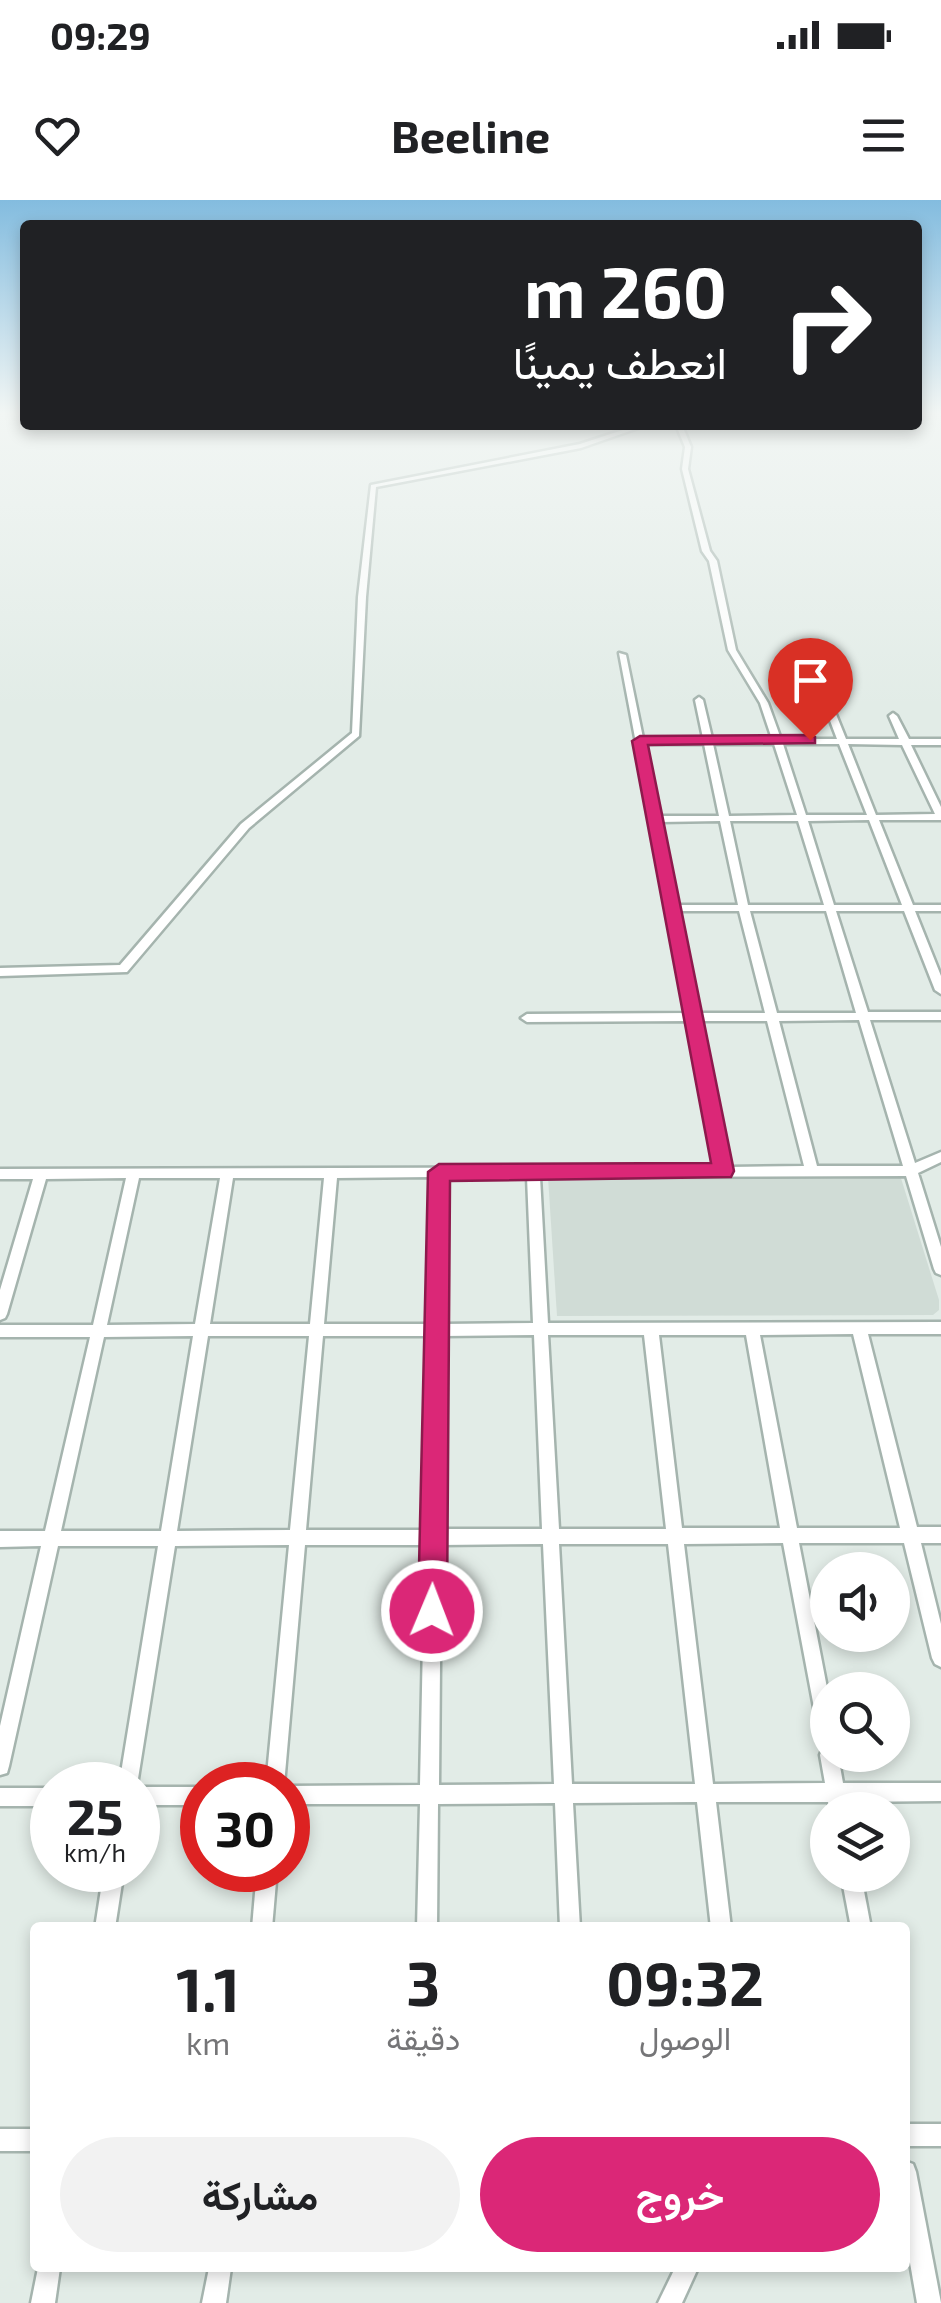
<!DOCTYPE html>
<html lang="ar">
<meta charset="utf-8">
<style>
body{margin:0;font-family:"Exo 2",Vazirmatn,sans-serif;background:#f2f2f2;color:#202124;direction:rtl;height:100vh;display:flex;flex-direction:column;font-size:38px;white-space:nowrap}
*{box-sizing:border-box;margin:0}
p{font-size:32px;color:#757577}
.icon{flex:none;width:55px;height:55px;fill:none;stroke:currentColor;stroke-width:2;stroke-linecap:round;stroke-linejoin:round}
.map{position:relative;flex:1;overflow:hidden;direction:ltr}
.drawer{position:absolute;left:30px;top:1722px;width:880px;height:350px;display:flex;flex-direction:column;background:#fff;border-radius:10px;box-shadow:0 5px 15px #0003;direction:rtl}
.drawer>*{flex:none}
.guide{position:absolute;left:20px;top:20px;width:902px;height:210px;border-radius:10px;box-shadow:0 5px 15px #0003;direction:rtl;background:#202124;color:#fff;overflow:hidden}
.buttons{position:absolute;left:810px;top:1352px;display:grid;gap:20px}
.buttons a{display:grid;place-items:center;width:100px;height:100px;border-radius:50%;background:#fff;box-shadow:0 5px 15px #0003;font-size:50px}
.speed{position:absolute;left:30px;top:1562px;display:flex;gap:20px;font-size:50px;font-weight:700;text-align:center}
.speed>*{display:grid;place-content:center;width:130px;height:130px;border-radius:50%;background:#fff;box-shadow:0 5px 15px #0003;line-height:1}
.speed small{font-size:25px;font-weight:400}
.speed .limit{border:15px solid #d22;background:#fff;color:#111}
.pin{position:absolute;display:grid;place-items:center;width:85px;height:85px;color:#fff;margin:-102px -42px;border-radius:50% 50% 50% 0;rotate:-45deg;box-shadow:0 0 10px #0007}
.pin .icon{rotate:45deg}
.me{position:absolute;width:110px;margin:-55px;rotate:1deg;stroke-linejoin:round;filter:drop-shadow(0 0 8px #0008)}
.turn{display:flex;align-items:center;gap:35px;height:210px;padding:0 30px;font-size:45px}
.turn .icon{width:130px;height:130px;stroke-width:2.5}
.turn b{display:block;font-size:70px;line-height:85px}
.eta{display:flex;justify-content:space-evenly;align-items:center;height:170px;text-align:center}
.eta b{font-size:60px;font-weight:700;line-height:70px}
.cta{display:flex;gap:20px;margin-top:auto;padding:20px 30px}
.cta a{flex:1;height:115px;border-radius:60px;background:#db2777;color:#fff;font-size:40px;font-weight:700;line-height:115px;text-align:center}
.cta a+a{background:#f2f2f2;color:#202124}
.status{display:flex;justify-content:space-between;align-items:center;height:70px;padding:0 50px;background:#fff;direction:ltr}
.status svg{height:28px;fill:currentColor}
header{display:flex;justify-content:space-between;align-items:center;height:130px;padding:0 30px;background:#fff;font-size:45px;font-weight:700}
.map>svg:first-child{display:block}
.built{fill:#d0dcd6}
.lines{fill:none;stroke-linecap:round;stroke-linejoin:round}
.minor-casing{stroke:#a5b4ae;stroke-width:5}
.minor{fill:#fff;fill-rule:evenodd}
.route{fill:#db2777;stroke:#8e194d;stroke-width:2.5}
</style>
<div class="status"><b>09:29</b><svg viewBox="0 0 49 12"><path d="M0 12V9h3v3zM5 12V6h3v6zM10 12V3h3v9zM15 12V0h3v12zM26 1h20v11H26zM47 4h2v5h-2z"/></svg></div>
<header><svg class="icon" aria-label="menu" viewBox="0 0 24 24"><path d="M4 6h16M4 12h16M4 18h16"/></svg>Beeline<svg class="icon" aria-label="heart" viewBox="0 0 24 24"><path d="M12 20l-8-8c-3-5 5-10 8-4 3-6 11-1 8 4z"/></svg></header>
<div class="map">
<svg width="941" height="2103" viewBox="0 0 941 2103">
<rect width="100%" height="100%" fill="#e2ece7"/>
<!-- built -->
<path class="built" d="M900,975L939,1100V1110L933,1115L557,1116L548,977Z"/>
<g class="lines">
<!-- minor casing -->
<g class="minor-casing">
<g id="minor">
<path d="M638,225H647L581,248L376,287L366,397L359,536L249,628L127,772L0,776V768L120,765L241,624L352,533L358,397L371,285L580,244Z"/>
<path d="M676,225H682L691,247L688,269L710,351L717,361L736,450L768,503L781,539H837L823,502L827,499L831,502L846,539H899L889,516L893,513L897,516L909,539H941V545H911L941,607V620H879L913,705H941V711H915L941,776V794L935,790L904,711H836L868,812H941V820H870L915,963L941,952V962L918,973L941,1047V1075L936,1073L934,1069L906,976L540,977L548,1123L941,1122V1134H868L917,1327H941V1343H921L941,1424V1467L935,1464L932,1458L904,1343H799L828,1493V1555H838L843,1583H941V1601L847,1602L848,1610H830L828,1602H716L731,1728H711L697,1602L573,1603L580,1728H560L555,1603L438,1604L437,1728H417L420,1604H288V1586L420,1585L425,1345H305L284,1585H266L289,1345L175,1346L137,1585H119L158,1346H58L9,1566L7,1573L0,1575V1526L41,1346L0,1347V1331H45L90,1137H0V1125H93L126,978L46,979L7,1114L5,1118L0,1120V1090L33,979H0V969L717,967L689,821L527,822L521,818L527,814L687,813L619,453L626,455L643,538H703L695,500L699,497L703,500L712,538L772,539L760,503L728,450L709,361L702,351L682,269L685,247ZM644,544H704L719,616H659ZM713,544H774L797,615L729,616ZM783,544H839L867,615H806ZM848,544L902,545L935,614L876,615ZM869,620L902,705H834L808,621ZM720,621L738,705H677L660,622ZM730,621H798L824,705H748ZM678,711H739L765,813H699ZM750,711H826L856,813H777ZM859,820L903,966H817L779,821ZM700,821H767L804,966L730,967ZM432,977L429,1124H324L337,978ZM445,977H527L533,1123L444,1124ZM139,978H220L195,1124L107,1125ZM233,978H324L310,1124H210ZM853,1134L900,1328H797L760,1135ZM534,1135L542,1329H441L444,1136ZM548,1135H644L666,1329H559ZM659,1135H746L780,1328H682ZM193,1136L161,1331H61L104,1137ZM208,1136H309L290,1330L177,1331ZM323,1136H429L425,1330H306ZM783,1343L822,1550L820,1555L825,1583L713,1584L684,1344ZM543,1344L554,1584L439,1585L441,1345ZM559,1344H668L695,1584H572Z"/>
<rect x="138" y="1587" width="64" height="18"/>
<rect x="0" y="1588" width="52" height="18"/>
<path d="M104,1670H124L115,1728H95Z"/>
<path d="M257,1670H277L272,1728H252Z"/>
<path d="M841,1675H861L871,1728H851Z"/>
<rect x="905" y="1924" width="36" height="22"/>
<rect x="0" y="1929" width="35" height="22"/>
<path d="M905,1961L913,1964L916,1972L941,2103H917L905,2034Z"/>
<path d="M38,2068H60L55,2103H31Z"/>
<path d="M209,2068H231L226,2103H202Z"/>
<path d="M675,2068H698L682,2103H658Z"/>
</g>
</g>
<!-- minor -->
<use href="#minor" class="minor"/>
</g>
<!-- sky -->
<linearGradient id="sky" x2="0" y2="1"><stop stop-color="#83bcdf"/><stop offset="0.42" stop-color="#f2f6f4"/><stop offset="1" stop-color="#f2f6f4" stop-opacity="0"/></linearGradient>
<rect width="941" height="507" fill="url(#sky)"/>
<!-- route -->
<path class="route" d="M810,535L815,537V543L648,545L734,971L731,977L450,981L447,1411L442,1420L432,1424L423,1420L418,1411L428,972L439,964L711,963L632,541L640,536Z"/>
</svg>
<div class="buttons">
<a><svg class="icon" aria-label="sound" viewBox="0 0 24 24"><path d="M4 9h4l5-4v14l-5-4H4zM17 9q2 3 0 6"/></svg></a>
<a><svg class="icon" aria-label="search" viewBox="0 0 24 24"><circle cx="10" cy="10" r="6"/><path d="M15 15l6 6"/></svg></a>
<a><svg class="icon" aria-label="layers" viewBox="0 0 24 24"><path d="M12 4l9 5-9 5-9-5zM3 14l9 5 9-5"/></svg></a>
</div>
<div class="speed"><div>25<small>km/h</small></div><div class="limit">30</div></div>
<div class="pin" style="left:810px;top:540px;background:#d93025"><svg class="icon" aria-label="arrive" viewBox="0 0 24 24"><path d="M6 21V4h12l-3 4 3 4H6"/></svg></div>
<svg class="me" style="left:432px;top:1411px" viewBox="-20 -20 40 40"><circle r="17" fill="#db2777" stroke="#fff" stroke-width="3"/><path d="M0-11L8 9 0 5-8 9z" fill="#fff"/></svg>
<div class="guide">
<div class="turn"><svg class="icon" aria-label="right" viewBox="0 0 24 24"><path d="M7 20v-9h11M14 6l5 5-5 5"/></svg><div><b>260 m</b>انعطف يمينًا</div></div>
</div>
<section class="drawer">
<div class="eta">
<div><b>09:32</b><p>الوصول</p></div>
<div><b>3</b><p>دقيقة</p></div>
<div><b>1.1</b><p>km</p></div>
</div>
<div class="cta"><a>خروج</a><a>مشاركة</a></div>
</section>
</div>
